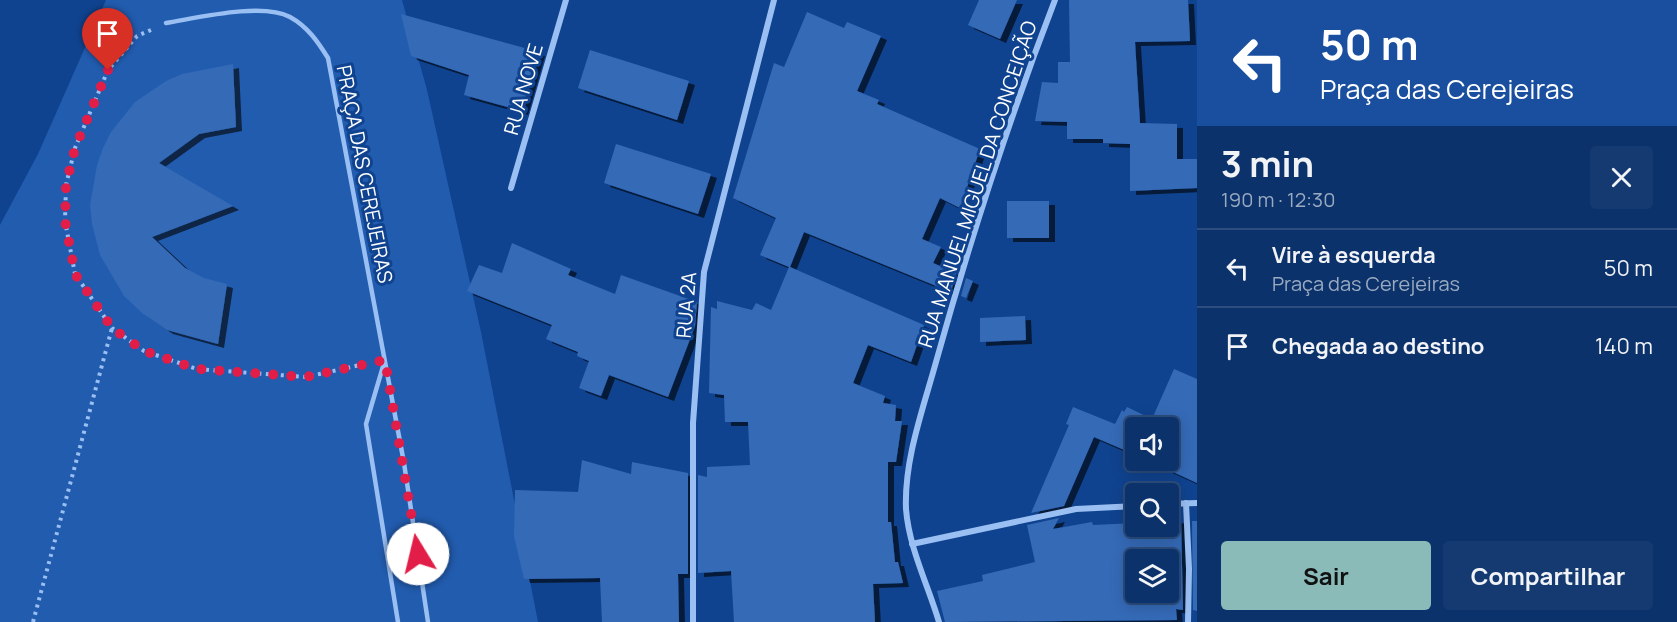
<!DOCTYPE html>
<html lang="pt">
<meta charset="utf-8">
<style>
body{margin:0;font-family:Manrope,sans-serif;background:#153a71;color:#f1f3f6;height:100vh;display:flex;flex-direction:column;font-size:22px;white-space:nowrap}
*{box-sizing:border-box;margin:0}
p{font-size:20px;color:#9aaac1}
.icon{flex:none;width:33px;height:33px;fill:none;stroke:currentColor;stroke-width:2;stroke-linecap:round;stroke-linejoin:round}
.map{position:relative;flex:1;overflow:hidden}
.drawer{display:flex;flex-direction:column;background:#0c326b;width:480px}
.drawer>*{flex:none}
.banner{background:#1a4fa0;color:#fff;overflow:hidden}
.tools{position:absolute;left:1125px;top:417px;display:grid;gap:12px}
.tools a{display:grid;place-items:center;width:54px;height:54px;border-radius:6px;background:#0c326b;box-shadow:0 3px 15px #0003,0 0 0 2px #2c4d7e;font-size:30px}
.pin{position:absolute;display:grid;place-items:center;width:51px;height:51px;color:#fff;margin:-62px -26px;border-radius:50% 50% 50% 0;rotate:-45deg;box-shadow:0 0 6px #0007}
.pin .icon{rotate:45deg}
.me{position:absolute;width:66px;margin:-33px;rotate:351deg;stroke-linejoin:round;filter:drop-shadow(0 0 4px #0008)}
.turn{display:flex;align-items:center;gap:21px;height:126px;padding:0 24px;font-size:27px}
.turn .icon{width:78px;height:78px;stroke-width:2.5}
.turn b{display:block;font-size:42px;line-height:51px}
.round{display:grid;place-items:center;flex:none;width:63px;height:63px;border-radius:6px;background:#153a71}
.overview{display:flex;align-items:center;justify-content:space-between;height:102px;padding:0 24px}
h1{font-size:36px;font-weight:700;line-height:45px}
.button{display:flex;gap:12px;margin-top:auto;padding:12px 24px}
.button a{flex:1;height:69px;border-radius:6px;background:#8bbbb9;color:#111;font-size:24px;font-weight:700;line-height:69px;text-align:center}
.button a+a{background:#153a71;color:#f1f3f6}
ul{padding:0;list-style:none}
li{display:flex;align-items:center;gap:18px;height:78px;padding:0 24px;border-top:2px solid #2c4d7e}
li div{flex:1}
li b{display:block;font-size:22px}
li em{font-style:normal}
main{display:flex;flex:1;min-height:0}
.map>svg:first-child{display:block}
.green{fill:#225caf}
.building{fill:#346ab7;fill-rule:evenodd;filter:url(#shadow)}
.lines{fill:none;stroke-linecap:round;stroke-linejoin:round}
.path{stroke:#9abff3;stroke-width:4;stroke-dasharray:3 4.5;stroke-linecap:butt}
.service{stroke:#9abff3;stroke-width:4.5}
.minor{stroke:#9abff3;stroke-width:6}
.route{stroke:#e11d48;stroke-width:10;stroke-dasharray:0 18}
.labels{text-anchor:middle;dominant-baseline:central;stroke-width:6;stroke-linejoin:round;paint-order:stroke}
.street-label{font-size:20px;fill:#fff;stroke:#10438f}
</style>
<main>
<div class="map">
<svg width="1197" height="622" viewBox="0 0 1197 622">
<defs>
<filter id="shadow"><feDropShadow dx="6" dy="4" stdDeviation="0" flood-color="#0009"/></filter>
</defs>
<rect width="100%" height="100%" fill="#10438f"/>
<!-- green -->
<path class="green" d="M106,0H402L427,90L481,332L538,622H0V225L38,154Z"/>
<!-- building -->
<g class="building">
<path d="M979,0H1017L1000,39L968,25Z"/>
<path d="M1069,0H1188L1190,41L1135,42L1140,123L1177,124V159H1197V188L1130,191V144L1103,143V139H1067V122L1035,121L1042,82L1058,83V62H1070Z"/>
<path d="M807,12L844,28L847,22L881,36L857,91L879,100L877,104L980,149L960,208L940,198L922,239L941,247L933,263L956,273L951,292L804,232L790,267L924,325L911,362L868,345L853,383L885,396L883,403L896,405L895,421H902L896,462H888V522H891L895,562H898L903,583L873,584L875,622H734L731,571L698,573V475L707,477V467L750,465L748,422H725L724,395L709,393L711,307L717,309V301L752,310L756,303L771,310L789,267L760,255L776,218L733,198L774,63L784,67Z"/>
<path d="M401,14L539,52L522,111L464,95L469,75L411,56Z"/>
<path d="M590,50L689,81L677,120L578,88Z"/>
<path d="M233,64L236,127L199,134L159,163L233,206L152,237L185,268L204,278L227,284L218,344L167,330L142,313L124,296L100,255L92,224L90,205L97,165L103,148L111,132L135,102L166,81L182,74Z"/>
<path d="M616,144L711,174L698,214L604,183Z"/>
<rect x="1007" y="201" width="42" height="37"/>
<path d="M512,243L571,269L568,275L615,294L621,275L697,302L695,326L668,397L609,375L601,396L579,388L589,361L577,356L578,352L546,339L552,325L467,291L479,265L502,273Z"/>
<path d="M966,278L973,281L966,298L961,296Z"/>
<path d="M1025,316L1026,340L980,342V318Z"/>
<path d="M1174,369L1197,379V483L1147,460H1168V428H1136V455L1094,437L1064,506L1031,513L1069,425L1066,424L1073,407L1115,424L1122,410L1124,412L1127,407L1152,419Z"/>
<path d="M582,460L631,474L632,462L688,473V574H678L679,622H602L600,578L524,579L514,536L515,490L578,492Z"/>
<path d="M1059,518L1053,529L1092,522L1093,525L1136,523V526H1168V520L1181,519L1183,610L1176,609L1177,620L945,622L937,591L983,581L982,575L1035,562L1027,525ZM1136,560H1168V592H1136Z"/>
<path d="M1192,521H1197V611L1193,610Z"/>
</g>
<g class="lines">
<!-- path -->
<g class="path">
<path d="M151,30L137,36L108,70L75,148L66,185L65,221L75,274L112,328L144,351L197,369L306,377L369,363"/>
<path d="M33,622L112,328"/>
</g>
<!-- service -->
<g class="service">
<path d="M166,23C197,18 262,2 290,17C308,27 318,42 328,58L404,463L428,622"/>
<path d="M384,363L366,424L398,622"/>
</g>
<!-- minor -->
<g class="minor">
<path d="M511,188L566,0"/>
<path d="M1186,503L1189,569L1188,622"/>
<path d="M1168,504L1197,503"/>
<path d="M912,544L1076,509L1136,506"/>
<path d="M693,622V423L704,272L774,0"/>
<path d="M939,622C928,585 909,548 906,509C904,460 923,409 936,362C970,240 1009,119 1055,0"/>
</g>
</g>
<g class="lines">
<!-- route -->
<path class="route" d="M108,70L75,148L66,185L65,221L75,274L112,328L144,351L197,369L306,377L385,360L418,554"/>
</g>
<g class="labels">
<!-- street labels -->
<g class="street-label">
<text transform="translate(523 89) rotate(-74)">RUA NOVE</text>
<text transform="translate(365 174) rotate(79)">PRAÇA DAS CEREJEIRAS</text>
<text transform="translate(977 184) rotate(-72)">RUA MANUEL MIGUEL DA CONCEIÇÃO</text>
<text transform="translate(686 305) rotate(-85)">RUA 2A</text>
</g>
</g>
</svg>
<div class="tools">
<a><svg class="icon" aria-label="sound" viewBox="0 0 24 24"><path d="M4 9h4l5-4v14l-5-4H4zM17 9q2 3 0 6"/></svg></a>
<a><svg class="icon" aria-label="search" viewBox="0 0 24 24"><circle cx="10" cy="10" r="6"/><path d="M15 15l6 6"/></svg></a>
<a><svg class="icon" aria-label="layers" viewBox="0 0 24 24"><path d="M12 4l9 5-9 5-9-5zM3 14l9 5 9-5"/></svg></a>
</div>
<div class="pin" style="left:108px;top:70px;background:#d93025"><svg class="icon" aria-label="arrive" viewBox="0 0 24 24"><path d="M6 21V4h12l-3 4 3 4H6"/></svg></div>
<svg class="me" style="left:418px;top:554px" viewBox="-20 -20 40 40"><circle r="19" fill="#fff"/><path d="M0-13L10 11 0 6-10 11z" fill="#e11d48"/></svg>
</div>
<section class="drawer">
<div class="banner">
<div class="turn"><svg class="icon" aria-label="left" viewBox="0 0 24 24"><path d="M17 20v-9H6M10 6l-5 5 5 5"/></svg><div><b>50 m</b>Praça das Cerejeiras</div></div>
</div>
<div class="overview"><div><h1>3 min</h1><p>190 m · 12:30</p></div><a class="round"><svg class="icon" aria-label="close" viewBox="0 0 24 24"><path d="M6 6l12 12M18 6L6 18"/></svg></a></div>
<ul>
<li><svg class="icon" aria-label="left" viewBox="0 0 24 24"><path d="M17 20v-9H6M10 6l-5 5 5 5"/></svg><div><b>Vire à esquerda</b><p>Praça das Cerejeiras</p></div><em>50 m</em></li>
<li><svg class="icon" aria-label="arrive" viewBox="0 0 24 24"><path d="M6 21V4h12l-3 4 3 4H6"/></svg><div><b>Chegada ao destino</b></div><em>140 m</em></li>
</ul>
<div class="button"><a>Sair</a><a>Compartilhar</a></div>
</section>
</main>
